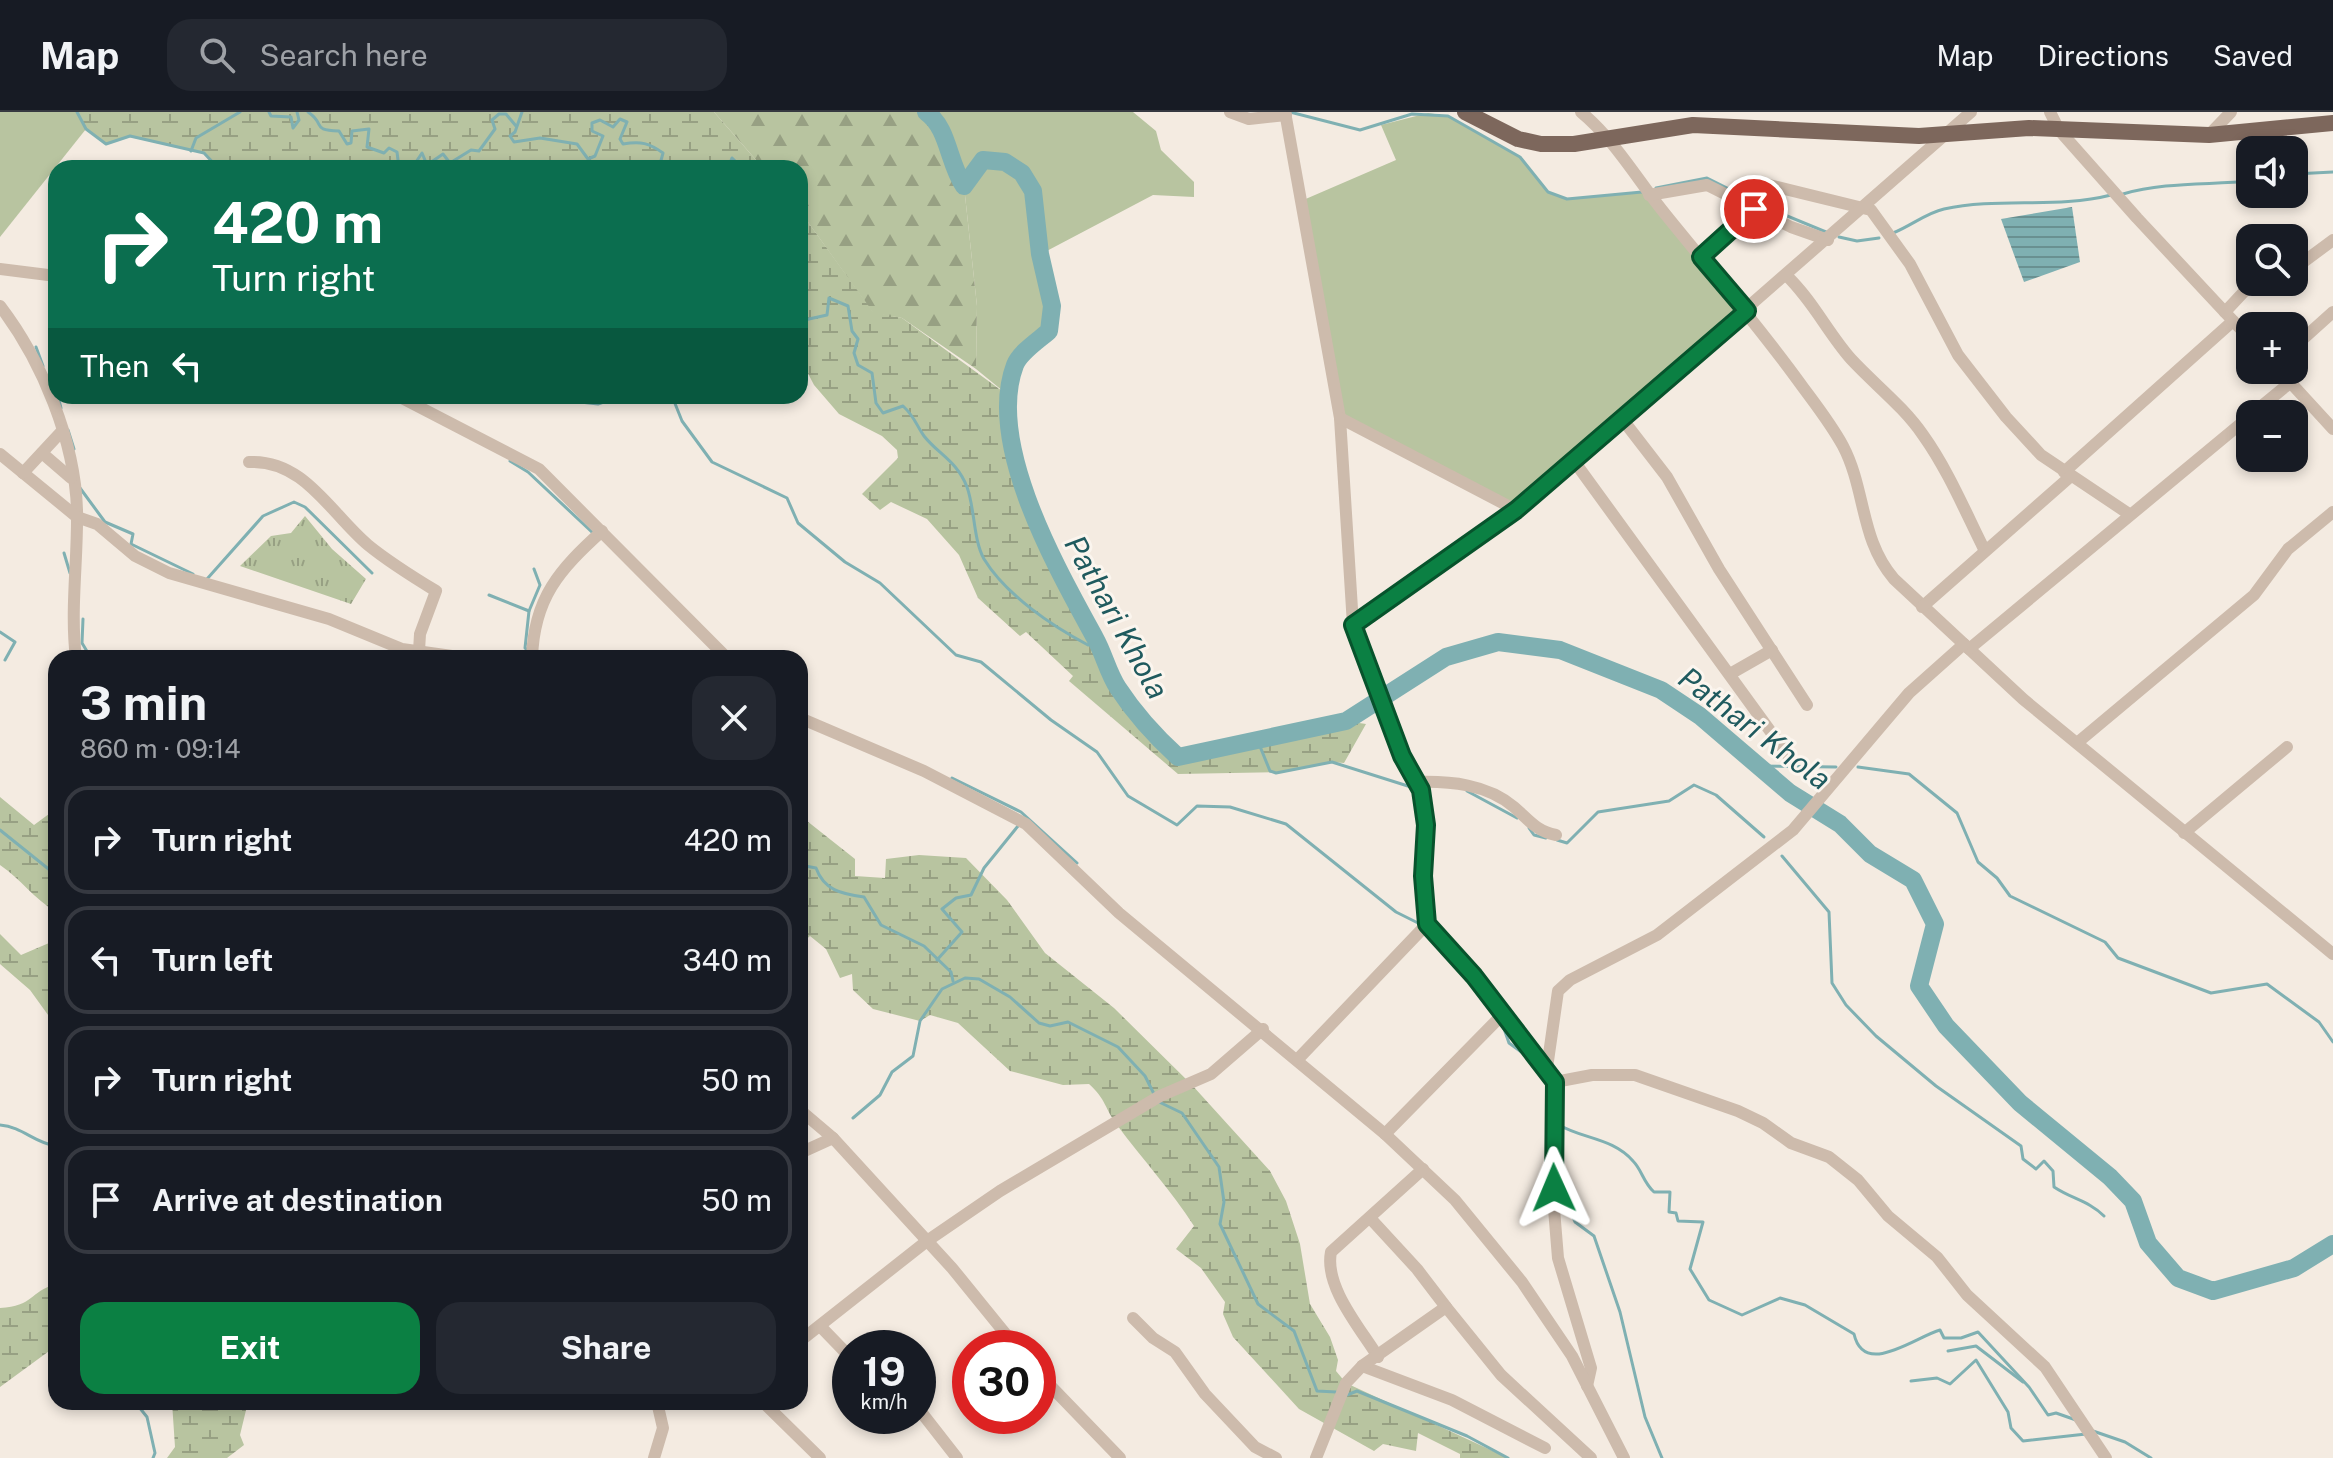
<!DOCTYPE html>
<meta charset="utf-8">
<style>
body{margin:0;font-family:"Public Sans",sans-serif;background:#242831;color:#f1f3f6;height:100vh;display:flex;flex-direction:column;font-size:30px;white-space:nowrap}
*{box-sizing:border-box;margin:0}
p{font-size:26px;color:#9ea1a6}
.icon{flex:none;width:44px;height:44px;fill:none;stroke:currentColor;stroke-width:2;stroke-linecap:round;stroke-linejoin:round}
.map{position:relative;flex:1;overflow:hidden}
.side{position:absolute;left:48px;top:538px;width:760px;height:760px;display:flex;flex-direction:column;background:#171b24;border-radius:24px;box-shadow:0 4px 12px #0003}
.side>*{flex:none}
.banner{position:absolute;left:48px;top:48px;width:760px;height:244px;border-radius:24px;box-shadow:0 4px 12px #0003;background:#0b6e4f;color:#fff;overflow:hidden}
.tools{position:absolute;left:2236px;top:24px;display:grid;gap:16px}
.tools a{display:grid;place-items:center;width:72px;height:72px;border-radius:16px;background:#171b24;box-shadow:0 4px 12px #0003;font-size:40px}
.speed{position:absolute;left:832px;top:1218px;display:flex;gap:16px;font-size:40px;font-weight:700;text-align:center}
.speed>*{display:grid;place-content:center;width:104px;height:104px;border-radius:50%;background:#171b24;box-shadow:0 4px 12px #0003;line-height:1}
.speed small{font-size:20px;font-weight:400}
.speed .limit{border:12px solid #d22;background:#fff;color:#111}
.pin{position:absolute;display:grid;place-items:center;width:68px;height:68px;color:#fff;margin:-34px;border:4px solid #fff;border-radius:50%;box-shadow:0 2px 8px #0007}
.me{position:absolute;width:88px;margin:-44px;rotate:359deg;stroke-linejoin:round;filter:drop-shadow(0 0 6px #0008)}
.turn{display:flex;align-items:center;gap:28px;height:168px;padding:0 32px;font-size:36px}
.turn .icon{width:104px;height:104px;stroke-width:2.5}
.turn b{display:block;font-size:56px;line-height:68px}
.then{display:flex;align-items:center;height:76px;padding:0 32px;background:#0003;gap:16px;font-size:30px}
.round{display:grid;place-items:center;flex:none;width:84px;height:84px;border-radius:24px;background:#242831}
.head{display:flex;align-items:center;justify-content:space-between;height:136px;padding:0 32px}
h1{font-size:48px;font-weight:700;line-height:60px}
.cta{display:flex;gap:16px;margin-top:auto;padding:16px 32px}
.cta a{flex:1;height:92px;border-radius:24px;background:#0b8043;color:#fff;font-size:32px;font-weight:700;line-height:92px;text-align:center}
.cta a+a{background:#242831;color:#f1f3f6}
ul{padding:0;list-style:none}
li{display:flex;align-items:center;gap:24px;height:108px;margin:0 16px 12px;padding:0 16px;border:4px solid #363941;border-radius:24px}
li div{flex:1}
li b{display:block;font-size:30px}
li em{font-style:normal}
header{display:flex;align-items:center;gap:48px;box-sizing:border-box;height:112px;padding:0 40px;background:#171b24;border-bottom:2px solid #363941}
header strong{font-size:38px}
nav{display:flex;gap:44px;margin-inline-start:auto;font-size:28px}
.search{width:560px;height:72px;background:#242831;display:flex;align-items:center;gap:20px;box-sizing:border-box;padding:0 28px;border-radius:24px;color:#9ea1a6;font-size:30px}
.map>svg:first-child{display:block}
.grass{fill:#b8c4a0}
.forest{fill:url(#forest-firs)}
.wetland{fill:url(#wetland-marsh)}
.park{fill:url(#park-tufts)}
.water{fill:url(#water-rules)}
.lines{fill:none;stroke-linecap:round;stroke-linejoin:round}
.stream{stroke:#7fb0b2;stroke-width:3}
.river{stroke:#7fb0b2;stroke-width:18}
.minor{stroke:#cdbbac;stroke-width:12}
.major{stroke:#7d675c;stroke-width:16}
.route-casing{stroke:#07532c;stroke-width:20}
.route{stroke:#0b8043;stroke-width:14}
.labels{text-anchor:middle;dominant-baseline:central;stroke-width:6;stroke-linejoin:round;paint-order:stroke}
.water-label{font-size:30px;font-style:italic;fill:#1f5a5e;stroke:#fbf5ee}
</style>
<header>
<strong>Map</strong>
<div class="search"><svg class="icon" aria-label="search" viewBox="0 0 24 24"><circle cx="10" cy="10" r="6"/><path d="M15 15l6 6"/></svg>Search here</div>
<nav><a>Map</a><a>Directions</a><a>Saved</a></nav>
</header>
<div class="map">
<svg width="2333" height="1346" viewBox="0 0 2333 1346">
<defs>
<pattern id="forest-firs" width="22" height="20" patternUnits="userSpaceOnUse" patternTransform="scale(2)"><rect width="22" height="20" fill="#b8c4a0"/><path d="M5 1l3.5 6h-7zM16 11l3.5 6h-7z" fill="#97a083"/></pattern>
<pattern id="wetland-marsh" width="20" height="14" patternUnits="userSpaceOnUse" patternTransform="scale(2)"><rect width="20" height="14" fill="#b8c4a0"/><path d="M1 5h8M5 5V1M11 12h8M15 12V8" fill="none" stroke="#97a083"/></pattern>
<pattern id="park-tufts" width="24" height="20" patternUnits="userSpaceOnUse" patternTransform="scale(2)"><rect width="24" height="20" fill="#b8c4a0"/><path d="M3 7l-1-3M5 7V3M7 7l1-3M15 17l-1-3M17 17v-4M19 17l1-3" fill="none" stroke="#97a083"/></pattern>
<pattern id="water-rules" width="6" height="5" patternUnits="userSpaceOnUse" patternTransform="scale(2)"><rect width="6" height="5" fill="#7fb0b2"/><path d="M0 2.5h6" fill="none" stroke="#699091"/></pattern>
</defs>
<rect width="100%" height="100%" fill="#f4ebe1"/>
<!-- grass -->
<g class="grass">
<path d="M0,0H77L86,17L0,125Z"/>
<path d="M926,0H1133L1156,19L1161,38L1194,70V85L1153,83L1041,142L1052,194L1049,219L1016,250L1009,284L976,257L977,194L964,74L952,56L937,8Z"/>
<path d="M1428,1L1448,4L1520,45L1548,80L1567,87L1642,80L1747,199L1516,398L1340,306L1301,89L1396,48L1381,13Z"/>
</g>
<!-- forest -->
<path class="forest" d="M714,0H926L937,7L952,56L964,74L977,194L976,257L902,206L873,201L800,99V56H763Z"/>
<!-- wetland -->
<g class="wetland">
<path d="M77,0H714L763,56H218L203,41L130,25L106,32L86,17Z"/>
<path d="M800,99L873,200L902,206L1009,284L1013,341L1045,435L1098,530L1116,574L1149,618L1178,645L1346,609L1366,612L1344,651L1332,650L1279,660L1178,662L1069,569L1073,564L1026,520L1020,524L978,486L959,443L927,407L891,390L880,398L862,382L898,346L897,338L882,324L839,302L814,273L800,246Z"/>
<path d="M0,685L34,713L53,699L56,701V800C33,786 22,768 0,753Z"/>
<path d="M807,709L855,747V764L885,766L886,747L919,743L966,746L1007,788L1045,841L1114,896L1192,973L1270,1059L1286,1089L1300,1132L1310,1192L1330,1225L1338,1248L1336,1259L1346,1271L1508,1346H1460V1342L1418,1321L1416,1339L1383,1332L1374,1339L1299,1297L1233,1225L1223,1202L1225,1190L1201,1156L1176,1137L1194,1114C1171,1078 1143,1048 1117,1013C1105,997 1106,987 1089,972L1063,973L1010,959L958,911L930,903L920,909L873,897L853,878L852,862L840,866L826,837L810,824L800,833V714Z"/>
<path d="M0,822L21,843L56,828V914L30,878L0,852Z"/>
<path d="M56,1172V1234L0,1275V1196C34,1194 29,1180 56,1172Z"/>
<path d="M172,1290H243L247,1294L240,1323L244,1333L227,1346H167L175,1335Z"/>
</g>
<!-- park -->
<path class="park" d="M305,404L332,437L366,467L351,492L240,454L271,424L291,421Z"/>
<!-- water -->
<path class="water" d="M2072,95L2080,150L2024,170L2001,107Z"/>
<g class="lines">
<!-- stream -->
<g class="stream">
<path d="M77,0L86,17L106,32L130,24L204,41L218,56"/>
<path d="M269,0L271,4L291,5L293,16L299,8L297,0"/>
<path d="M308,0C327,13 310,18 339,19L347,32L351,31L352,19L369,17L367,35L384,41L389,36L397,40L399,56"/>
<path d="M522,0L515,20L510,24L514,30L540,26L577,32L588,47L595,44L603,24L592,19V11L600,8L613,15L620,7L627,10L620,27L623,32C641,29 649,31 663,41L659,56"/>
<path d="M1290,0L1360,18L1412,2L1448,4L1520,45L1548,80L1567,87L1642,80"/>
<path d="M191,39L196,26L240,0"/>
<path d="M403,56H410"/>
<path d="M412,56L422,41L427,53L443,42L450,51L471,38L479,39L495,17L492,8L499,2H506L516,14"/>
<path d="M728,56L732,46L742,56"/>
<path d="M2294,62L2333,60"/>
<path d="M1656,76L1707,66L1739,82"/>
<path d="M2123,82C2164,70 2208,73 2250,69"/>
<path d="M1763,94L1826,120"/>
<path d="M1893,121C1911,114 1926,101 1944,97C1999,85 2057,97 2111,83"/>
<path d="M1839,125L1857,129L1879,126"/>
<path d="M800,209L827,203L829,186L848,194L852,219L858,227L854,241L858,253L872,261L876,291L883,301L903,294C915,305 916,313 924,324C938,342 957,349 967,375C975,397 973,427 984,447C1006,483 1052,514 1088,533L1098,531"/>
<path d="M36,235L43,254"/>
<path d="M49,264L56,279"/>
<path d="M58,284L61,296"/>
<path d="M527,284L598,292L621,284"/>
<path d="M672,284L682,309L712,350L787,386L798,411L845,450L880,471L956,543L981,550L1051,608L1097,640L1128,684L1177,713L1197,694L1230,695L1286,712L1396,800L1420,812"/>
<path d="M68,318L74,337"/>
<path d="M510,349L528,360L594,422"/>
<path d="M80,376L105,410L133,422L131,432L193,462"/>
<path d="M64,441L70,461"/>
<path d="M207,467L263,404L294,390L305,395L372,461"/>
<path d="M489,483L529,499L540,473L534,457"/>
<path d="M83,507L82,531L91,546"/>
<path d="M0,520L15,530L5,548"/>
<path d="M529,539L525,536L529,499"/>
<path d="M1257,627L1270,659L1276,661L1332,650L1411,675"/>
<path d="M1756,654L1836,655"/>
<path d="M1858,655L1909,662L1957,701L1978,750L1997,766L2010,784L2105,830L2118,846L2211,881L2267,872L2319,910L2333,930"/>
<path d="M952,666L1021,700L1077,751"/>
<path d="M1467,679L1517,706"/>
<path d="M1529,716L1534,723L1546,726"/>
<path d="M0,718L56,763"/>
<path d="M1557,728L1567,731L1598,700L1669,689L1694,673L1716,683L1764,725"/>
<path d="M1782,744L1829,800L1832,871L1846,893L1876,924L1936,974L2021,1034L2023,1047L2036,1057L2044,1049L2053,1059L2054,1075C2072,1087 2089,1089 2104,1104"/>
<path d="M800,753L816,756C824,778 841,782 864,785L881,813L924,834L951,860L953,869"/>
<path d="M1429,823L1456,852"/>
<path d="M937,848L962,820L942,797L956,786L971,783L984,756L1018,714"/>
<path d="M1502,911L1509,931L1531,947"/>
<path d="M1157,989L1182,1001L1219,1055L1224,1090L1220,1112L1258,1192L1294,1219L1317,1279L1336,1280"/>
<path d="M853,1006L880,983L892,960L913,944L920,909L942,877L965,866L979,867L1010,885L1039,911L1050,914L1068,910L1118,935L1145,964L1154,982"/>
<path d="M0,1013C23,1015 34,1031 56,1034"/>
<path d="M1559,1013C1583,1027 1613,1026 1633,1049C1642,1058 1643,1070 1654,1080H1670L1669,1100L1676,1101L1678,1109L1703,1110L1690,1157L1709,1188L1742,1203L1780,1186L1805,1193L1854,1222C1864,1266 1915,1225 1940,1218L1944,1226H1961L1978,1220L2028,1274"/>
<path d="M1560,1041L1561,1076L1575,1110L1594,1124L1620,1200L1645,1305L1662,1346"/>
<path d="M52,1229L56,1231"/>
<path d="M1948,1239L1976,1234L2023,1270"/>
<path d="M1911,1269L1937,1266L1950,1272L1976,1248L2008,1300L2011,1316L2023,1329L2086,1322"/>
<path d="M2029,1275L2048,1303L2056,1301L2076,1308"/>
<path d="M1347,1283L1357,1279L1467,1324L1508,1346"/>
<path d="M135,1290L147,1305L155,1341L153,1346"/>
<path d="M2093,1319L2125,1330L2151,1346"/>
</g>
<!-- river -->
<path class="river" d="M926,0C949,16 948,51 964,74L983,48L1005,50L1022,61L1033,79L1040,142L1052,194L1049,219C1039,228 1020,240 1015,253C985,332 1058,458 1095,526C1104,542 1108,561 1118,576C1135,602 1155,624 1178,645L1346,609L1446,545L1498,530L1560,538L1661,578L1700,604L1790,681L1840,712L1870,742L1913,768L1935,812L1919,874L1946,914L2020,991L2110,1065L2133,1089L2148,1131L2178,1166L2213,1179L2294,1156L2333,1132"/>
<!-- minor -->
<g class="minor">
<path d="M1230,0L1249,7L1286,3"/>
<path d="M1285,0L1340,306L1353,513L1402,644L1421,678L1426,713L1423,764L1427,812L1474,864L1555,970L1554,1097L1558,1146L1591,1256L1587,1274"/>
<path d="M1581,0C1615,28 1638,69 1666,103C1712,160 1759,214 1802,274C1816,293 1831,312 1843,334C1866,378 1860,428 1894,467L2023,587L2333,842"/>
<path d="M2050,0L2059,18L2137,106L2250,227"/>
<path d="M2209,23L2231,0"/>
<path d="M1649,83L1707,73L1791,115L1828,128"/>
<path d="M1701,145L1754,97L1769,73L1871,98L1910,152L1958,243L2006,305L2041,343L2129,402"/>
<path d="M0,157L56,164"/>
<path d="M2294,157L2333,128"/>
<path d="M1787,164C1813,189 1828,221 1851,247C1875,273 1903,294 1923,323C1948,358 1965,399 1984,437"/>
<path d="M0,194C42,249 75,329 77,398C78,447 70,498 76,546"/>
<path d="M2225,200L2253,170"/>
<path d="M2294,235L2333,200"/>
<path d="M2279,258L2333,317"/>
<path d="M398,284L539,357L727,546"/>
<path d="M2252,302L2291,270"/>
<path d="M1340,306L1516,398"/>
<path d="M1623,308L1667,365L1719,457L1807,593"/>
<path d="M42,341L71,366"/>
<path d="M0,342L77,405L97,412L135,444L169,461L329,507L402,537L466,546"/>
<path d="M1574,349L1792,649"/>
<path d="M249,350C304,347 331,402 368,433C390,451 413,465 436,479L420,522L419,539"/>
<path d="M2064,360L2233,209"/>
<path d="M23,361L62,319"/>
<path d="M1922,495L2071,364"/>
<path d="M1353,513L1516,398L1971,0"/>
<path d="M1969,537L2250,304"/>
<path d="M532,546C534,486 559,458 602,419"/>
<path d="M1730,562L1772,538"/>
<path d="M800,606L924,659L1026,712L1119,801L1385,1022L1455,1088L1522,1170L1572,1244L1624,1346"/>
<path d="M2077,631L2254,483L2288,437L2333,400"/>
<path d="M1416,670C1450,669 1487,672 1514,695C1529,708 1536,719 1556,723"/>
<path d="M2184,721L2287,635"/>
<path d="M1298,947L1427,812"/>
<path d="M1547,956L1558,879L1570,868L1657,823L1793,718L1909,581L1964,532"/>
<path d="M1555,970L1592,963H1635L1738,999L1763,1011L1791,1031L1829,1045L1858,1068L1888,1104L1937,1145L1967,1183L2045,1255L2106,1346"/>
<path d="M800,998L833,1026"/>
<path d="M1385,1022L1502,903"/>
<path d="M800,1041L833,1026L952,1156L1017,1236"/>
<path d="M1370,1106L1417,1157L1446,1195"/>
<path d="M1133,1206L1153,1226L1175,1240L1205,1282L1255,1335L1276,1346"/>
<path d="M820,1214L850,1245"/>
<path d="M800,1229L927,1129L1000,1079L1160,984L1211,962L1263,917"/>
<path d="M1378,1245C1361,1217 1324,1175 1331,1140L1423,1057"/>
<path d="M1362,1254L1452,1288L1545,1336"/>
<path d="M1038,1261L1120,1346"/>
<path d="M763,1290L820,1346"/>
<path d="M918,1296L957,1346"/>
<path d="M654,1346L663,1316L657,1290"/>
<path d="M1316,1346L1346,1271L1362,1254L1446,1195L1501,1263L1591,1346"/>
</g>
<!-- major -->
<path class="major" d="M1465,0L1518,27L1541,32H1574L1693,13L1919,24L2029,16L2209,23L2333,11"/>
</g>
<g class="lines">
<!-- route casing -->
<g class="route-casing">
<path id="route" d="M1554,1076L1555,970L1474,864L1427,812L1423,764L1426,713L1421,678L1402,644L1353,513L1516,398L1747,199L1701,145L1754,97"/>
</g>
<!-- route -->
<use href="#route" class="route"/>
</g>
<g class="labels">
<!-- water labels -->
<g class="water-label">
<text transform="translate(1117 505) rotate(61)">Pathari Khola</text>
<text transform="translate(1755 616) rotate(37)">Pathari Khola</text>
</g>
</g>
</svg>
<div class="tools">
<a><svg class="icon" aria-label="sound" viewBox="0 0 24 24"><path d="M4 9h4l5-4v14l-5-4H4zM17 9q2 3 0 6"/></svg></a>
<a><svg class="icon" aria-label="search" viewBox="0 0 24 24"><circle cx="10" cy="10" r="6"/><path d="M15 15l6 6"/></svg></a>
<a>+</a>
<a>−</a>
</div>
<div class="speed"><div>19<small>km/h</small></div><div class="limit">30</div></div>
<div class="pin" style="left:1754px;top:97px;background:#d93025"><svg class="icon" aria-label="arrive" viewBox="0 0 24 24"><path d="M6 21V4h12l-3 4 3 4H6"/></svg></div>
<svg class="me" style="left:1554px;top:1076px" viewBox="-20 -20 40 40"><path d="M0-17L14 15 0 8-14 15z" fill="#0b8043" stroke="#fff" stroke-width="4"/></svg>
<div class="banner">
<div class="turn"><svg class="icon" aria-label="right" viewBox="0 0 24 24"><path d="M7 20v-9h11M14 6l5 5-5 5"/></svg><div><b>420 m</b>Turn right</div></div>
<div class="then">Then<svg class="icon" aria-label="left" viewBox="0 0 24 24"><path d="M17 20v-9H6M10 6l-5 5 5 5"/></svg></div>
</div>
<section class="side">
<div class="head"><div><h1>3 min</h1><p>860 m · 09:14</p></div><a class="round"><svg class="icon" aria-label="close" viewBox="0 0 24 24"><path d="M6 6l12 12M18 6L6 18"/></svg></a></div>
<ul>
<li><svg class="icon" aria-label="right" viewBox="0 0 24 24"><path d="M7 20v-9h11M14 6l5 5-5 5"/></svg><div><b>Turn right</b></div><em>420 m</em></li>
<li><svg class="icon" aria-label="left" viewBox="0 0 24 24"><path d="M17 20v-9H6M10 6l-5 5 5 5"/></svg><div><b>Turn left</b></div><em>340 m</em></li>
<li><svg class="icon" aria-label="right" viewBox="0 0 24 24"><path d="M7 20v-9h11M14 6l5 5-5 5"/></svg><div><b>Turn right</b></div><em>50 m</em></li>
<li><svg class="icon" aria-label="arrive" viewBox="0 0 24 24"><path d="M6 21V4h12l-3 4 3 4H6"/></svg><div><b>Arrive at destination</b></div><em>50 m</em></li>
</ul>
<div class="cta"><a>Exit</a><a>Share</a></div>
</section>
</div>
